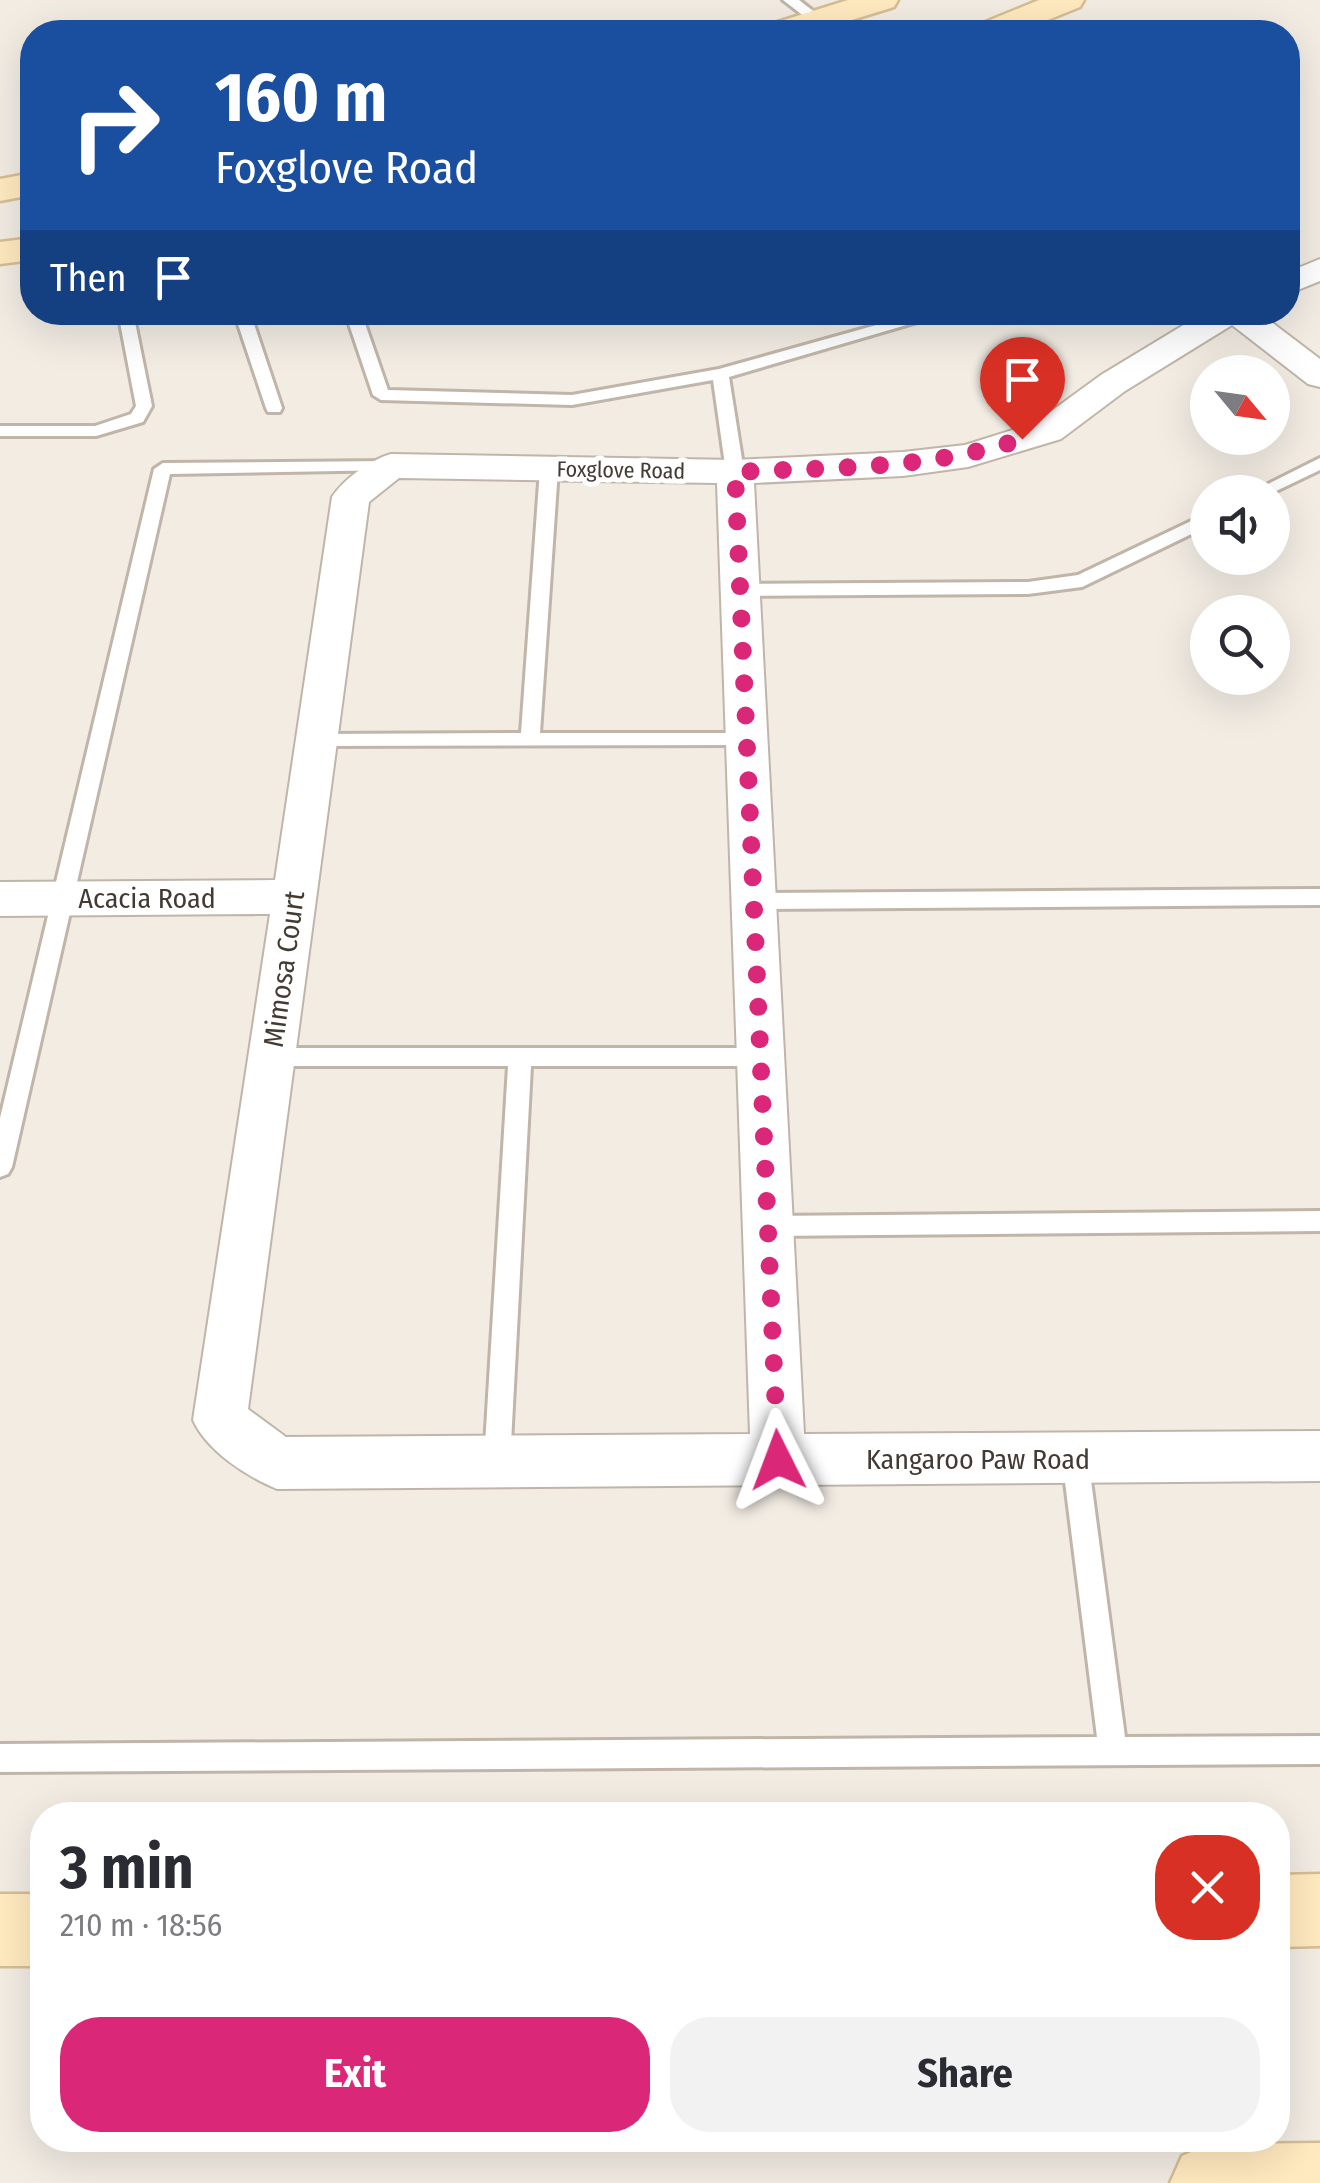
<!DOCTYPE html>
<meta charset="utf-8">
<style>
body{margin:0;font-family:"Fira Sans Condensed",sans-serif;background:#f2f2f3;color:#2b2b33;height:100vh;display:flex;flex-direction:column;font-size:38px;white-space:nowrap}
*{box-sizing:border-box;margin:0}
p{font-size:32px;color:#7c7c81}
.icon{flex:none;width:55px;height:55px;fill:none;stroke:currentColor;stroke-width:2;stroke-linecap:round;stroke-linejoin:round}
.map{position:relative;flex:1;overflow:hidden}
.side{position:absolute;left:30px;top:1802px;width:1260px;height:350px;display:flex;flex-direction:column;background:#fff;border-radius:40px;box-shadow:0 10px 40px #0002}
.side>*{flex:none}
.top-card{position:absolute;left:20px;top:20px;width:1280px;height:305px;border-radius:40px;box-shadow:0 10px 40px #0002;background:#1a4fa0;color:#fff;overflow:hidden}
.needle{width:65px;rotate:119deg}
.controls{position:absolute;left:1190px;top:355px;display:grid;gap:20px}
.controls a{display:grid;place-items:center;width:100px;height:100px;border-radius:50%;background:#fff;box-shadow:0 10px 40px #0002;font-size:50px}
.pin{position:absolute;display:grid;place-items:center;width:85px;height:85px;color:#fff;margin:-102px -42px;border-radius:50% 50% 50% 0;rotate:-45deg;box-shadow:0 0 10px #0007}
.pin .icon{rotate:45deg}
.me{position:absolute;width:110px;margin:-55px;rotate:357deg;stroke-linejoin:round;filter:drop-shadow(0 0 8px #0008)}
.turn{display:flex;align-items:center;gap:35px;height:210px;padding:0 30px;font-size:45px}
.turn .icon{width:130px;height:130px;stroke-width:2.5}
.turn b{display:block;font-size:70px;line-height:85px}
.then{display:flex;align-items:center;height:95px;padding:0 30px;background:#0003;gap:20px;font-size:38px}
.round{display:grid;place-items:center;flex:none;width:105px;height:105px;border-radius:40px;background:#f2f2f3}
.overview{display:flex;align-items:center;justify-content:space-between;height:170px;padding:0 30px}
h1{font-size:60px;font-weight:700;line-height:75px}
.cta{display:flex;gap:20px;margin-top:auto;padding:20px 30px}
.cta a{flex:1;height:115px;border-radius:40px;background:#db2777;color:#fff;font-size:40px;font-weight:700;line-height:115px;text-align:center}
.cta a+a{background:#f2f2f3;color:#2b2b33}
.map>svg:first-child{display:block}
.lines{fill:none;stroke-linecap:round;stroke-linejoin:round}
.lane-casing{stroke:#c0b5a8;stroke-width:6}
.street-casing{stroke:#c0b5a8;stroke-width:4}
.secondary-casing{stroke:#d6be93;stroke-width:5}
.lane{fill:#fff;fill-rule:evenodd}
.street{fill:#fff;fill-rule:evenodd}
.secondary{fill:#ffe9bf;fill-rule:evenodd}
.route{stroke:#db2777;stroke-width:18;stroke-dasharray:0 32.4}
.labels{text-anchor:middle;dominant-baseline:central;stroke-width:10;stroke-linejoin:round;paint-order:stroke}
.far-street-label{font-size:22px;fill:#433b33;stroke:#fff}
.street-label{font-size:28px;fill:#433b33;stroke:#fff}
</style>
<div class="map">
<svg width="1320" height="2183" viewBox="0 0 1320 2183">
<rect width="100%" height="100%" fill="#f2ece3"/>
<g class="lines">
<!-- lane casing -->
<g class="lane-casing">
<g id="lane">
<path d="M783,0H799L826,21L814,24Z"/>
<path d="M118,312H141L134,317L152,406L143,422L96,436H0V426H95L131,414L136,406Z"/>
<path d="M234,312H250L282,408L280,412H268L266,408Z"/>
<path d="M345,312H361L388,390L572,395L719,369L923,312H951L729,377L744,472L735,478L726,472L713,380L572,405L381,400L373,395Z"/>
<path d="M1320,458V470L1272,493L1252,492Z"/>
<path d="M391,461L400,466L397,470L170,474L12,1167L8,1174L0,1177V1118L154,469L163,463Z"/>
<path d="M549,463L558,469L540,733H746L756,740L753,745L309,746L306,741L316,734L521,733L540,469Z"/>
<path d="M1208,513V526L1082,587L1028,594L740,596L731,590L740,584L1028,582L1078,575Z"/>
<path d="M1320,889V905L754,909L744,901L754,893Z"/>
<path d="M271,1048H761L769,1051L772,1057L769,1063L761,1066H531L510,1462L506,1471L497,1474L488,1471L484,1462L508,1066H271L263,1063L260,1057L263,1051Z"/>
<path d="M1320,1211V1231L767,1236L759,1233L755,1226L759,1219L767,1216Z"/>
<path d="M1075,1446L1084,1449L1088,1458L1125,1737L1320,1736V1764L0,1772V1744L1097,1737L1062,1458L1066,1449Z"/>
</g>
</g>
<!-- street casing -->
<g class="street-casing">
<g id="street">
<path d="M1320,259V281L1288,294V272Z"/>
<path d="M1205,312H1258L1320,359V387L1308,384L1232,325L1125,391L1061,439L968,467L903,476L754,483L804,1434L1320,1431V1481L277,1489C246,1476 207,1451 193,1420L270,914L0,916V882L275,880L332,497C344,479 370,460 391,454L735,460L903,452L965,445L1035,423L1101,375ZM399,478L717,483L750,1434L286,1437L248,1409L369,502Z"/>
</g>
</g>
<!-- secondary casing -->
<g class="secondary-casing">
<g id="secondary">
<path d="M848,0H898L894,7L813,32H763L768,25Z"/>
<path d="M1039,0H1084L1080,7L1018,32H973L978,25Z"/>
<path d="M32,173V195L0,201V179Z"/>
<path d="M32,238V260L0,264V242Z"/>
<path d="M1320,1874V1946L1278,1947V1875Z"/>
<rect x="0" y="1894" width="42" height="72"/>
<path d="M1320,2143V2183H1170L1182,2156L1209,2144Z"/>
</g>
</g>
<!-- lane -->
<use href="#lane" class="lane"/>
<!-- street -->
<use href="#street" class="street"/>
<!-- secondary -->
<use href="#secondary" class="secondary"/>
</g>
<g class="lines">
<!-- route -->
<path class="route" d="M778,1460L735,472C832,467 928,470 1022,439"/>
</g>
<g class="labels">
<!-- far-street labels -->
<g class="far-street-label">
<text transform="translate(621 470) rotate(1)">Foxglove Road</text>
</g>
<!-- street labels -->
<g class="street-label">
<text x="147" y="898">Acacia Road</text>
<text transform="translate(284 969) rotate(-82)">Mimosa Court</text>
<text x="978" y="1459">Kangaroo Paw Road</text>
</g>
</g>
</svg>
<div class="controls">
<a><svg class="needle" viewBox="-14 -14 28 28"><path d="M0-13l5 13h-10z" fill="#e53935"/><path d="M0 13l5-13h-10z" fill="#7c7c81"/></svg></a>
<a><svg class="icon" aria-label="sound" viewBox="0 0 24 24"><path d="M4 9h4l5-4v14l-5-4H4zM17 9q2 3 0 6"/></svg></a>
<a><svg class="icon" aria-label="search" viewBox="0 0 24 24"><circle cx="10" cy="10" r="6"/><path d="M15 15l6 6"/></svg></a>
</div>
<div class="pin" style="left:1022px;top:439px;background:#d93025"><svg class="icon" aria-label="arrive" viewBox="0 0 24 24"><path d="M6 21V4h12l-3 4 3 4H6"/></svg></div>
<svg class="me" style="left:778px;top:1460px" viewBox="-20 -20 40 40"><path d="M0-17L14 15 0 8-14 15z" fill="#db2777" stroke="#fff" stroke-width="4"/></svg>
<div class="top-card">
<div class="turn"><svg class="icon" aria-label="right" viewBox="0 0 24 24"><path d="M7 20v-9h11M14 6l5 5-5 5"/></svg><div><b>160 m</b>Foxglove Road</div></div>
<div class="then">Then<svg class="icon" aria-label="arrive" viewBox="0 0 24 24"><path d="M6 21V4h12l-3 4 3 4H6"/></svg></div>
</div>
<section class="side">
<div class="overview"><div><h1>3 min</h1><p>210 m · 18:56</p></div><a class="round" style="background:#d93025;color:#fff"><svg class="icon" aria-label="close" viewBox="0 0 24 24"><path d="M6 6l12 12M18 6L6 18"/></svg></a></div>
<div class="cta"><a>Exit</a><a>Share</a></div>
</section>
</div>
